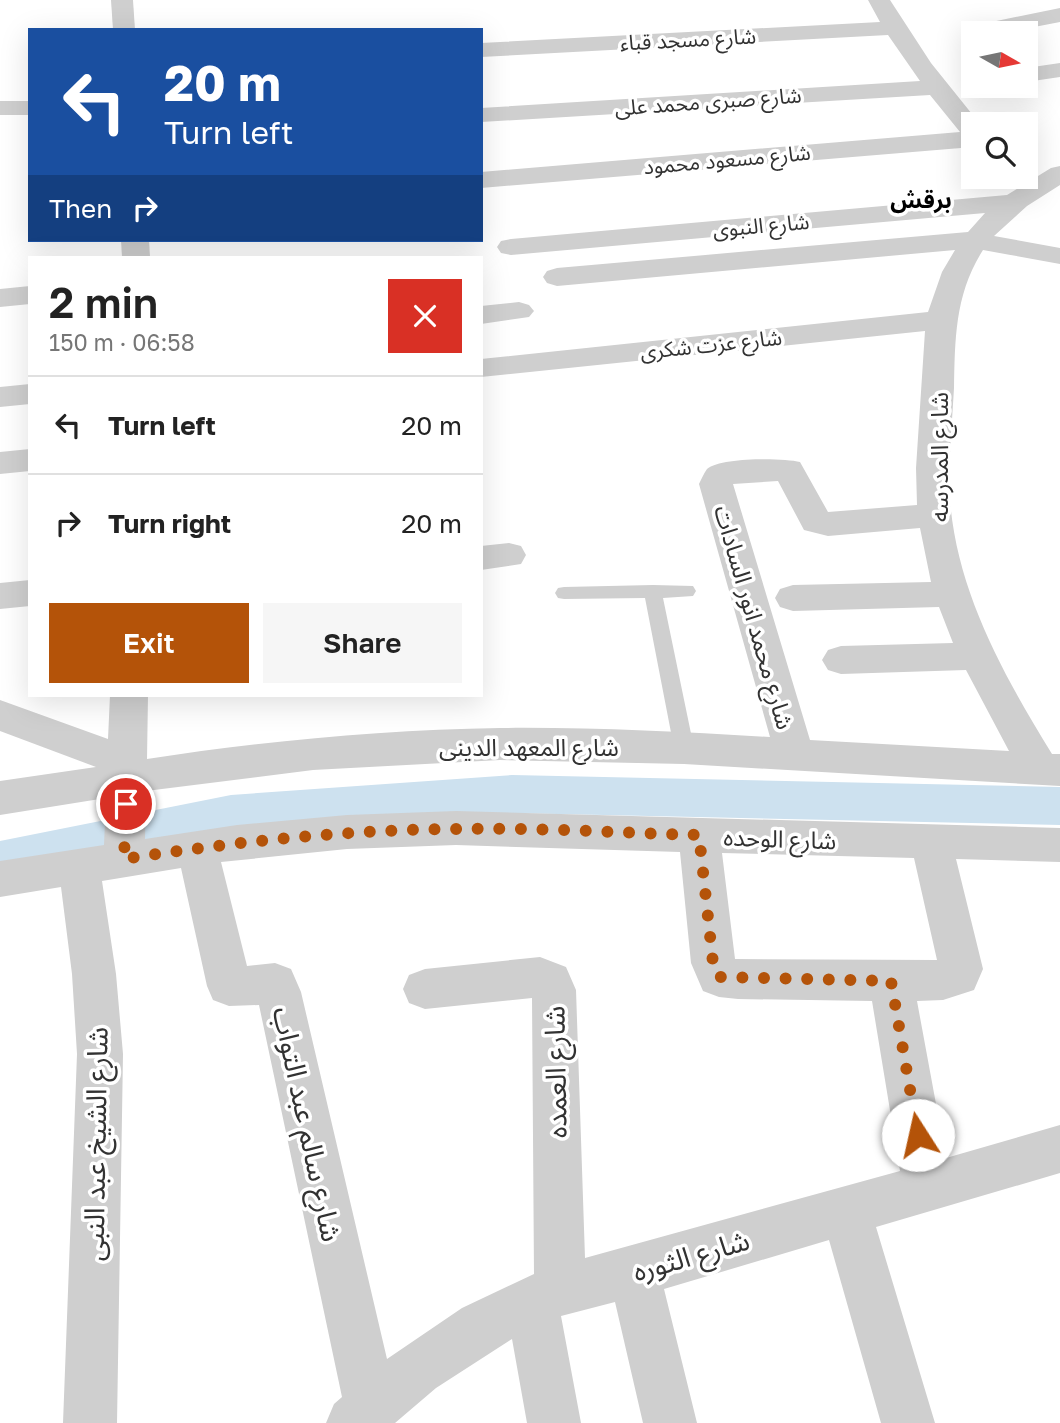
<!DOCTYPE html>
<meta charset="utf-8">
<style>
body{margin:0;font-family:"Golos Text","Noto Sans Arabic",sans-serif;background:#f6f6f6;color:#222;height:100vh;display:flex;flex-direction:column;font-size:26px;white-space:nowrap}
*{box-sizing:border-box;margin:0}
p{font-size:23px;color:#767676}
.icon{flex:none;width:38px;height:38px;fill:none;stroke:currentColor;stroke-width:2;stroke-linecap:round;stroke-linejoin:round}
.map{position:relative;flex:1;overflow:hidden}
.details{position:absolute;left:28px;top:256px;width:455px;height:441px;display:flex;flex-direction:column;background:#fff;border-radius:0px;box-shadow:0 7px 28px #0002}
.details>*{flex:none}
.hud{position:absolute;left:28px;top:28px;width:455px;height:214px;border-radius:0px;box-shadow:0 7px 28px #0002;background:#1a4fa0;color:#fff;overflow:hidden}
.needle{width:46px;rotate:99deg}
.buttons{position:absolute;left:961px;top:21px;display:grid;gap:14px}
.buttons a{display:grid;place-items:center;width:77px;height:77px;border-radius:0px;background:#fff;box-shadow:0 7px 28px #0002;font-size:35px}
.pin{position:absolute;display:grid;place-items:center;width:60px;height:60px;color:#fff;margin:-30px;border:4px solid #fff;border-radius:50%;box-shadow:0 2px 7px #0007}
.me{position:absolute;width:77px;margin:-38px;rotate:350deg;stroke-linejoin:round;filter:drop-shadow(0 0 5px #0008)}
.turn{display:flex;align-items:center;gap:24px;height:147px;padding:0 21px;font-size:32px}
.turn .icon{width:91px;height:91px;stroke-width:2.5}
.turn b{display:block;font-size:49px;line-height:60px}
.then{display:flex;align-items:center;height:66px;padding:0 21px;background:#0003;gap:14px;font-size:26px}
.round{display:grid;place-items:center;flex:none;width:74px;height:74px;border-radius:0px;background:#f6f6f6}
.headline{display:flex;align-items:center;justify-content:space-between;height:119px;padding:0 21px}
h1{font-size:42px;font-weight:600;line-height:52px}
.cta{display:flex;gap:14px;margin-top:auto;padding:14px 21px}
.cta a{flex:1;height:80px;border-radius:0px;background:#b45309;color:#fff;font-size:28px;font-weight:600;line-height:80px;text-align:center}
.cta a+a{background:#f6f6f6;color:#222}
ul{padding:0;list-style:none}
li{display:flex;align-items:center;gap:21px;height:98px;padding:0 21px;border-top:2px solid #e0e0e0}
li div{flex:1}
li b{display:block;font-size:26px}
li em{font-style:normal}
.map>svg:first-child{display:block}
.lines{fill:none;stroke-linecap:round;stroke-linejoin:round}
.canal{fill:#cde1ef;fill-rule:evenodd}
.service{fill:#cfcfcf;fill-rule:evenodd}
.minor{fill:#cfcfcf;fill-rule:evenodd}
.route{stroke:#b45309;stroke-width:12;stroke-dasharray:0 21.6}
.labels{text-anchor:middle;dominant-baseline:central;stroke-width:7;stroke-linejoin:round;paint-order:stroke}
.far-street-label{font-size:21px;fill:#323232;stroke:#fff}
.far-quarter-label{font-size:23px;font-weight:bold;fill:#000;stroke:#fff}
.street-label{font-size:24px;fill:#323232;stroke:#fff}
.near-street-label{font-size:28px;fill:#323232;stroke:#fff}
</style>
<div class="map">
<svg width="1060" height="1423" viewBox="0 0 1060 1423">
<rect width="100%" height="100%" fill="#fff"/>
<g class="lines">
<!-- canal -->
<path class="canal" d="M512,775L1060,787V825L512,813L231,833L0,881V841L231,795Z"/>
<!-- service -->
<path class="service" d="M653,585L693,586L696,591L693,596L663,598L694,748L691,754L684,756L677,754L674,748L645,598L564,599L558,598L555,593L558,588L564,587Z"/>
<!-- minor -->
<g class="minor">
<path d="M111,0H133L135,30H113Z"/>
<path d="M868,0H890L931,63L980,124H973V147L481,188V172L960,132L930,95L481,122V108L920,81L888,35L481,57V43L880,22Z"/>
<path d="M1060,8V22L1003,33H976L974,30L977,25Z"/>
<path d="M1060,63V77L1026,82V68Z"/>
<rect x="0" y="101" width="30" height="14"/>
<path d="M1060,166V185L1027,206L994,236L1060,248V264L983,250C955,294 955,338 954,388C952,425 948,462 950,500C957,592 1004,676 1052,754H1060V786L684,764L500,760L313,770L146,791L145,839L237,825L347,815L456,811L1060,828V862L956,859L983,969L974,990L943,1000L917,1001L946,1158L1060,1125V1173L876,1227L935,1423H881L829,1240L664,1289L697,1423H643L615,1302L561,1316L581,1423H527L512,1339L436,1388L395,1423H326L334,1404L342,1397L259,1005L229,1006L213,1000L207,986L181,868L102,881L116,974L123,1054L117,1423H63L77,1054L72,974L61,887L0,897V861L104,845L106,798L0,815V781L96,767L0,731V700L108,739L110,695H148L147,759C263,741 382,730 500,728C590,727 681,732 770,737L699,484C701,480 704,473 707,469C721,457 783,458 800,462L828,512L917,505L916,468L925,331L481,377V359L928,312L942,272L955,250L557,286L547,283L543,277L547,271L557,268L968,232L985,213L511,255L501,253L497,247L501,241L511,239L1007,195L1051,168ZM778,481L804,530L828,536L920,528L931,582L793,585L780,589L775,598L780,607L793,611L939,607L953,643L841,646L828,650L822,660L828,670L841,674L966,670L1009,751L810,740L733,484ZM456,845L680,852L691,963L703,991L719,997L738,999L872,1001L900,1171L585,1258L576,990L566,967L540,957L425,969L409,975L403,989L409,1003L425,1009L532,998L534,1274L462,1308L387,1359L301,992L291,969L275,963L247,966L221,862L347,849ZM722,853L914,858L937,960L735,959Z"/>
<path d="M121,240H149L150,257H122Z"/>
<path d="M30,286V304L0,307V289Z"/>
<path d="M519,302L529,305L534,311L529,317L481,324V306Z"/>
<path d="M30,384V404L0,407V387Z"/>
<path d="M30,449V471L0,474V452Z"/>
<path d="M509,543L521,546L526,555L521,564L481,570V546Z"/>
<path d="M30,580V606L0,609V583Z"/>
</g>
</g>
<g class="lines">
<!-- route -->
<path class="route" d="M126,804L124,859C234,842 343,830 454,829C535,827 618,833 699,835L713,963L719,977L891,981L918,1135"/>
</g>
<g class="labels">
<!-- far-street labels -->
<g class="far-street-label">
<text transform="translate(688 39) rotate(-3)">شارع مسجد قباء</text>
<text transform="translate(708 101) rotate(-4)">شارع صبرى محمد على</text>
<text transform="translate(727 159) rotate(-5)">شارع مسعود محمود</text>
<text transform="translate(761 225) rotate(-5)">شارع النبوى</text>
<text transform="translate(711 344) rotate(-6)">شارع عزت شكرى</text>
</g>
<!-- far-quarter labels -->
<g class="far-quarter-label">
<text x="921" y="199">برقش</text>
</g>
<!-- street labels -->
<g class="street-label">
<text transform="translate(938 457) rotate(-90)">شارع المدرسه</text>
<text transform="translate(755 617) rotate(74)">شارع محمد انور السادات</text>
<text x="529" y="746">شارع المعهد الدينى</text>
<text transform="translate(780 838) rotate(2)">شارع الوحده</text>
</g>
<!-- near-street labels -->
<g class="near-street-label">
<text transform="translate(555 1072) rotate(-91)">شارع العمده</text>
<text transform="translate(308 1124) rotate(78)">شارع سالم عبد التواب</text>
<text transform="translate(95 1144) rotate(-89)">شارع الشيخ عبد النبى</text>
<text transform="translate(691 1255) rotate(-16)">شارع الثوره</text>
</g>
</g>
</svg>
<div class="buttons">
<a><svg class="needle" viewBox="-14 -14 28 28"><path d="M0-13l5 13h-10z" fill="#e53935"/><path d="M0 13l5-13h-10z" fill="#767676"/></svg></a>
<a><svg class="icon" aria-label="search" viewBox="0 0 24 24"><circle cx="10" cy="10" r="6"/><path d="M15 15l6 6"/></svg></a>
</div>
<div class="pin" style="left:126px;top:804px;background:#d93025"><svg class="icon" aria-label="arrive" viewBox="0 0 24 24"><path d="M6 21V4h12l-3 4 3 4H6"/></svg></div>
<svg class="me" style="left:918px;top:1135px" viewBox="-20 -20 40 40"><circle r="19" fill="#fff"/><path d="M0-13L10 11 0 6-10 11z" fill="#b45309"/></svg>
<div class="hud">
<div class="turn"><svg class="icon" aria-label="left" viewBox="0 0 24 24"><path d="M17 20v-9H6M10 6l-5 5 5 5"/></svg><div><b>20 m</b>Turn left</div></div>
<div class="then">Then<svg class="icon" aria-label="right" viewBox="0 0 24 24"><path d="M7 20v-9h11M14 6l5 5-5 5"/></svg></div>
</div>
<section class="details">
<div class="headline"><div><h1>2 min</h1><p>150 m · 06:58</p></div><a class="round" style="background:#d93025;color:#fff"><svg class="icon" aria-label="close" viewBox="0 0 24 24"><path d="M6 6l12 12M18 6L6 18"/></svg></a></div>
<ul>
<li><svg class="icon" aria-label="left" viewBox="0 0 24 24"><path d="M17 20v-9H6M10 6l-5 5 5 5"/></svg><div><b>Turn left</b></div><em>20 m</em></li>
<li><svg class="icon" aria-label="right" viewBox="0 0 24 24"><path d="M7 20v-9h11M14 6l5 5-5 5"/></svg><div><b>Turn right</b></div><em>20 m</em></li>
</ul>
<div class="cta"><a>Exit</a><a>Share</a></div>
</section>
</div>
